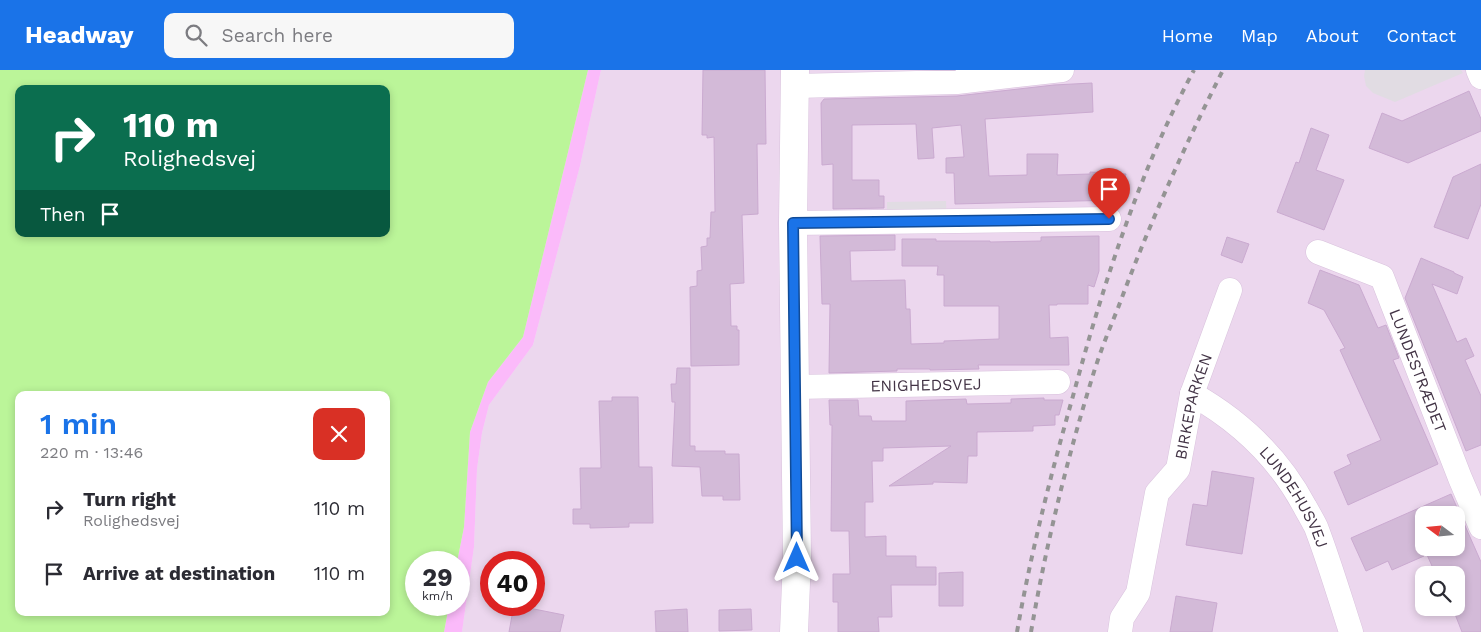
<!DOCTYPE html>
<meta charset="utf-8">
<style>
body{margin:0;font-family:"Work Sans",sans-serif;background:#f7f7f7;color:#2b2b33;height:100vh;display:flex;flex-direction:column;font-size:19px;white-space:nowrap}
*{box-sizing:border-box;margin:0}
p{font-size:16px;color:#7c7c81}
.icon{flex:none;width:28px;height:28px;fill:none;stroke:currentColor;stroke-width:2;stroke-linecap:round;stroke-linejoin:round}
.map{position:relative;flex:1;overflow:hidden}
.sheet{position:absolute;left:15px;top:321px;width:375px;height:225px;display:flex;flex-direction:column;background:#fff;border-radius:10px;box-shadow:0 2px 8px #0003}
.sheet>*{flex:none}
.guide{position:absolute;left:15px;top:15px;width:375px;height:152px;border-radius:10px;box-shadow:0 2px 8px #0003;background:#0b6e4f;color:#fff;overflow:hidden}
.needle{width:32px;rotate:286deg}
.buttons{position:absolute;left:1415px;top:436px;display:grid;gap:10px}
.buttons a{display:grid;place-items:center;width:50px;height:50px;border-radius:10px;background:#fff;box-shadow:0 2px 8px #0003;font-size:25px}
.speed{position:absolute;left:405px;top:481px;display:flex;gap:10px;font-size:25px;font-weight:700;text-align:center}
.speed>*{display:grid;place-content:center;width:65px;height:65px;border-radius:50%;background:#fff;box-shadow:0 2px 8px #0003;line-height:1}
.speed small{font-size:12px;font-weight:400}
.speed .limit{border:8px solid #d22;background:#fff;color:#111}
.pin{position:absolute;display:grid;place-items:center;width:42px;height:42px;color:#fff;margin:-51px -21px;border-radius:50% 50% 50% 0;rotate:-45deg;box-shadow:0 0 5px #0007}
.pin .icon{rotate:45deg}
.me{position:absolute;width:55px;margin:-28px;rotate:0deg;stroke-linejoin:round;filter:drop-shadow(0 0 4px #0008)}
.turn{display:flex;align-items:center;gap:18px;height:105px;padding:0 25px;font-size:22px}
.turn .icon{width:65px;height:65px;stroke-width:2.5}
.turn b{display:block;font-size:35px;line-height:42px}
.then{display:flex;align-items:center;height:48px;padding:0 25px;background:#0003;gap:10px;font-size:19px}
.round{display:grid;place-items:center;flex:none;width:52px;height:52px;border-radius:10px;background:#f7f7f7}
.summary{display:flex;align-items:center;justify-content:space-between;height:85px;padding:0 25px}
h1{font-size:30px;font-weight:600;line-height:38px;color:#1a73e8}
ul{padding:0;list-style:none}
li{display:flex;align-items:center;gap:15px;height:65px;padding:0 25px}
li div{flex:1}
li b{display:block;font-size:19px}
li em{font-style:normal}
header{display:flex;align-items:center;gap:30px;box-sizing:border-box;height:70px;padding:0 25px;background:#1a73e8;color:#fff}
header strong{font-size:24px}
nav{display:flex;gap:28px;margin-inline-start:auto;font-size:18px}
.search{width:350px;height:45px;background:#f7f7f7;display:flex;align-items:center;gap:12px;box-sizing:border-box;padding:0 18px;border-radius:10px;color:#7c7c81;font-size:19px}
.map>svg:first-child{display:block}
.residential{fill:#ecd7ee;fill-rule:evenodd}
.sand{fill:#fbbafa}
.parking{fill:#e1dce3}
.water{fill:#bbf599;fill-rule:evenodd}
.building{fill:#d3bad8;stroke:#caaad0;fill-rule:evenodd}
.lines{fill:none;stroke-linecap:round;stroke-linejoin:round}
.minor-casing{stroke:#d9c2dd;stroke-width:25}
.tertiary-casing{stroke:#d9c2dd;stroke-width:29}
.minor{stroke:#fff;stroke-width:24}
.tertiary{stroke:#fff;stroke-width:28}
.rail{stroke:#949494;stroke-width:4;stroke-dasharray:6 6;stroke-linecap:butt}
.route-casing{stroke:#114b97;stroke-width:12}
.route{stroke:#1a73e8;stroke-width:9}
.labels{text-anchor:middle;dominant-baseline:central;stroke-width:4;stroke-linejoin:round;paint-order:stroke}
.street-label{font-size:16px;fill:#423345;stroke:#fff}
</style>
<header>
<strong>Headway</strong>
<div class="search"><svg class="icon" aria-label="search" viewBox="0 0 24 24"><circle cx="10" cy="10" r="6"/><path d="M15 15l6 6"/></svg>Search here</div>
<nav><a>Home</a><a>Map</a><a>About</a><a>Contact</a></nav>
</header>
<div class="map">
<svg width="1481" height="562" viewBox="0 0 1481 562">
<rect width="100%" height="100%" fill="#f1e3f3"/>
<!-- residential -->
<path class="residential" d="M601,0H1481V562H462L474,477L477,399L482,363L489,335L533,275L580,96ZM1424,445H1456V478H1424ZM491,492H534V535H491ZM1424,505H1456V538H1424Z"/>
<!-- sand -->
<path class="sand" d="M588,0H601L580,96L533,275L489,335L482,363L477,399L474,477L462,562H444L449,535H459V492H457L464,457L470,362L488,312L523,267Z"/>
<!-- parking -->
<g class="parking">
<path d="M1365,0H1461L1463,3L1395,32L1373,23L1366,16L1364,6Z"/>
<path d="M946,131L947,157L887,158V132Z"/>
</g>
<!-- water -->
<path class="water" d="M0,0H588L523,267L488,312L470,362L464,457L457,492H416V535H449L444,562H0ZM19,19H386V164H19ZM19,325H386V542H19Z"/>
<!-- building -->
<g class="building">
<path d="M703,0H765L766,74H757L758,144L742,145L744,213L730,214L731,256H737V260H739V295L691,296L690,217L697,216V201L702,200L701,177L707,176V168H710L711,142H715L714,67L707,68V65H702Z"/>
<path d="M1092,13L1093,42L985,49L989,106L1027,105V84H1058L1057,105L1090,104V102L1126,104L1118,130L955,134L954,103H946V88L964,87L961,55L932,58L934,88L918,89L916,54L852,55V110H879V126H884V138L833,139V94L822,95L821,33L824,29L957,26L1054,15Z"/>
<path d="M1469,21L1481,49V61L1408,93L1369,78L1382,43L1402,51Z"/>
<path d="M1311,58L1329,65L1316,100L1344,110L1324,160L1277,142L1296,92L1299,93Z"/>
<path d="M1481,94V134L1468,169L1434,157L1453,107Z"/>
<path d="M895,165V180L850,181L851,211L905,210L906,239H910L911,274L944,273V271L999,269V236H944V205H937L938,196H902V169H936V171H990V172L1041,171V167L1099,166V201L1094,217L1088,215V234H1057V235H1049L1050,268L1068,267L1069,295H978L979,299L930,300V299H897V301L829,303L830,234H822L820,166Z"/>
<path d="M1227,167L1249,174L1242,193L1221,185Z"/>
<path d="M1421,188L1454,202V203L1463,207L1457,224L1432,214L1457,272L1466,268L1474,286L1465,290L1481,326V375L1466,381L1405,228Z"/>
<path d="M1320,200L1359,215L1378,258L1386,255L1399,288L1393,290L1438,394L1348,435L1334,402L1351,394L1347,385L1381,370L1340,280L1345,278L1324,240L1308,233Z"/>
<path d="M677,298H690V376H695V381H725V384H739L740,430H723V426H702L700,397L672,396L675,332H672L671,314H676Z"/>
<path d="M612,327H638L639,397H652L653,453H629V457L590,458V454H573V439H581L580,398H601L599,331H612Z"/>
<path d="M1044,328V330H1063L1059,345H1055V355L1033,356V361L977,362V386H968L967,413L933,412V414L889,416L951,376L883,378V391H872L873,432H865V467L886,466V486H916V497H936V515H891L892,547H878L879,562H838V532H833V504H850L849,461H831L832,355H830L829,330H858L859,346H871L872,351H906V331L966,329L967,334L1011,333V329Z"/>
<path d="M1212,401L1254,408L1242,484L1186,475L1193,434L1207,436Z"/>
<path d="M1451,424L1481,492V562H1462L1453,539L1462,535L1456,522V505H1436L1424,478V486L1392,500L1388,491L1366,501L1351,468ZM1424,445H1456V478H1424Z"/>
<path d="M963,502V536H939V503Z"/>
<path d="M1176,526L1217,533L1212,562H1170Z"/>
<path d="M514,535L564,545L560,562H509Z"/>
<path d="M687,539L688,562H656L655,541Z"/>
<path d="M751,539L752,560L719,561V540Z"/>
</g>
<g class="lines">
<!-- minor casing -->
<g class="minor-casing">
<g id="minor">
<path d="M1478,0L1481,7"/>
<path d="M796,16L957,12L1062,0"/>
<path d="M793,153L1109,149"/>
<path id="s1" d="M1318,182L1382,207L1460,408L1481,457"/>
<path id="s2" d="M795,317L1058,312"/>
<path id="s3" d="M1192,324C1240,351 1279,388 1305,437C1309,444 1313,451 1316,457C1329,491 1340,528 1351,562"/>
<path id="s4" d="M1120,562L1122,548L1138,523L1157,423L1178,399L1192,324L1230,220"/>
</g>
</g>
<!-- tertiary casing -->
<g class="tertiary-casing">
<path id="tertiary" d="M794,562L797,488L793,153L795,0"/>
</g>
<!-- minor -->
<use href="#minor" class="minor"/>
<!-- tertiary -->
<use href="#tertiary" class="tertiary"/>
<!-- rail -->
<g class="rail">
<path d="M1017,562C1031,482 1051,404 1073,326C1103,215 1139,102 1194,0"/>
<path d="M1031,562C1046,475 1067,389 1093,305C1100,282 1109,260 1118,238C1148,157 1184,77 1223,0"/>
</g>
</g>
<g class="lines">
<!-- route casing -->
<g class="route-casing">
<path id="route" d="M797,488L793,153L1109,149"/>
</g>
<!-- route -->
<use href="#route" class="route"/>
</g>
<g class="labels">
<!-- street labels -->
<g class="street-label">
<text stroke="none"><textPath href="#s1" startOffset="169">LUNDESTRÆDET</textPath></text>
<text stroke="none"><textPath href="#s2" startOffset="131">ENIGHEDSVEJ</textPath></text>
<text stroke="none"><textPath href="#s4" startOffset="242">BIRKEPARKEN</textPath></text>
<text stroke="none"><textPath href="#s3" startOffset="148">LUNDEHUSVEJ</textPath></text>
</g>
</g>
</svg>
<div class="buttons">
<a><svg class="needle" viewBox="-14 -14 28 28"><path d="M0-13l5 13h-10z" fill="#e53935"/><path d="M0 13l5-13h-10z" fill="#7c7c81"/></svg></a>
<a><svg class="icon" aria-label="search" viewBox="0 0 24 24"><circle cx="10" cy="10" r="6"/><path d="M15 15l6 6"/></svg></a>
</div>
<div class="speed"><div>29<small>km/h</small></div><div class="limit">40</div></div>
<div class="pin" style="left:1109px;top:149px;background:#d93025"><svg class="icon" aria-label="arrive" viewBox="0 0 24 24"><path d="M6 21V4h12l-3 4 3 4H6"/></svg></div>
<svg class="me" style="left:797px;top:488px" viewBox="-20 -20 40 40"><path d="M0-17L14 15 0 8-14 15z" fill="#1a73e8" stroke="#fff" stroke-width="4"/></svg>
<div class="guide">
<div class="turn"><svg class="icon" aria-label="right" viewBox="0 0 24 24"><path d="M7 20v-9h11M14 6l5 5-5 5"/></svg><div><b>110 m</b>Rolighedsvej</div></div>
<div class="then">Then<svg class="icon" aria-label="arrive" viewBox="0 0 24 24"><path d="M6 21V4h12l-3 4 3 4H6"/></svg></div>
</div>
<section class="sheet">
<div class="summary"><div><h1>1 min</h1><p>220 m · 13:46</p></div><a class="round" style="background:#d93025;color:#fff"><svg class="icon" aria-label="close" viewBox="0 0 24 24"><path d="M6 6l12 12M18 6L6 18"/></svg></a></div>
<ul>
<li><svg class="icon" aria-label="right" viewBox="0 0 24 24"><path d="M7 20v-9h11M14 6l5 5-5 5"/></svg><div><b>Turn right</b><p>Rolighedsvej</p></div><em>110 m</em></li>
<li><svg class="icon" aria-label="arrive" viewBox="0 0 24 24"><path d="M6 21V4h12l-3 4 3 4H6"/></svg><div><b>Arrive at destination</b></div><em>110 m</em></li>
</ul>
</section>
</div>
